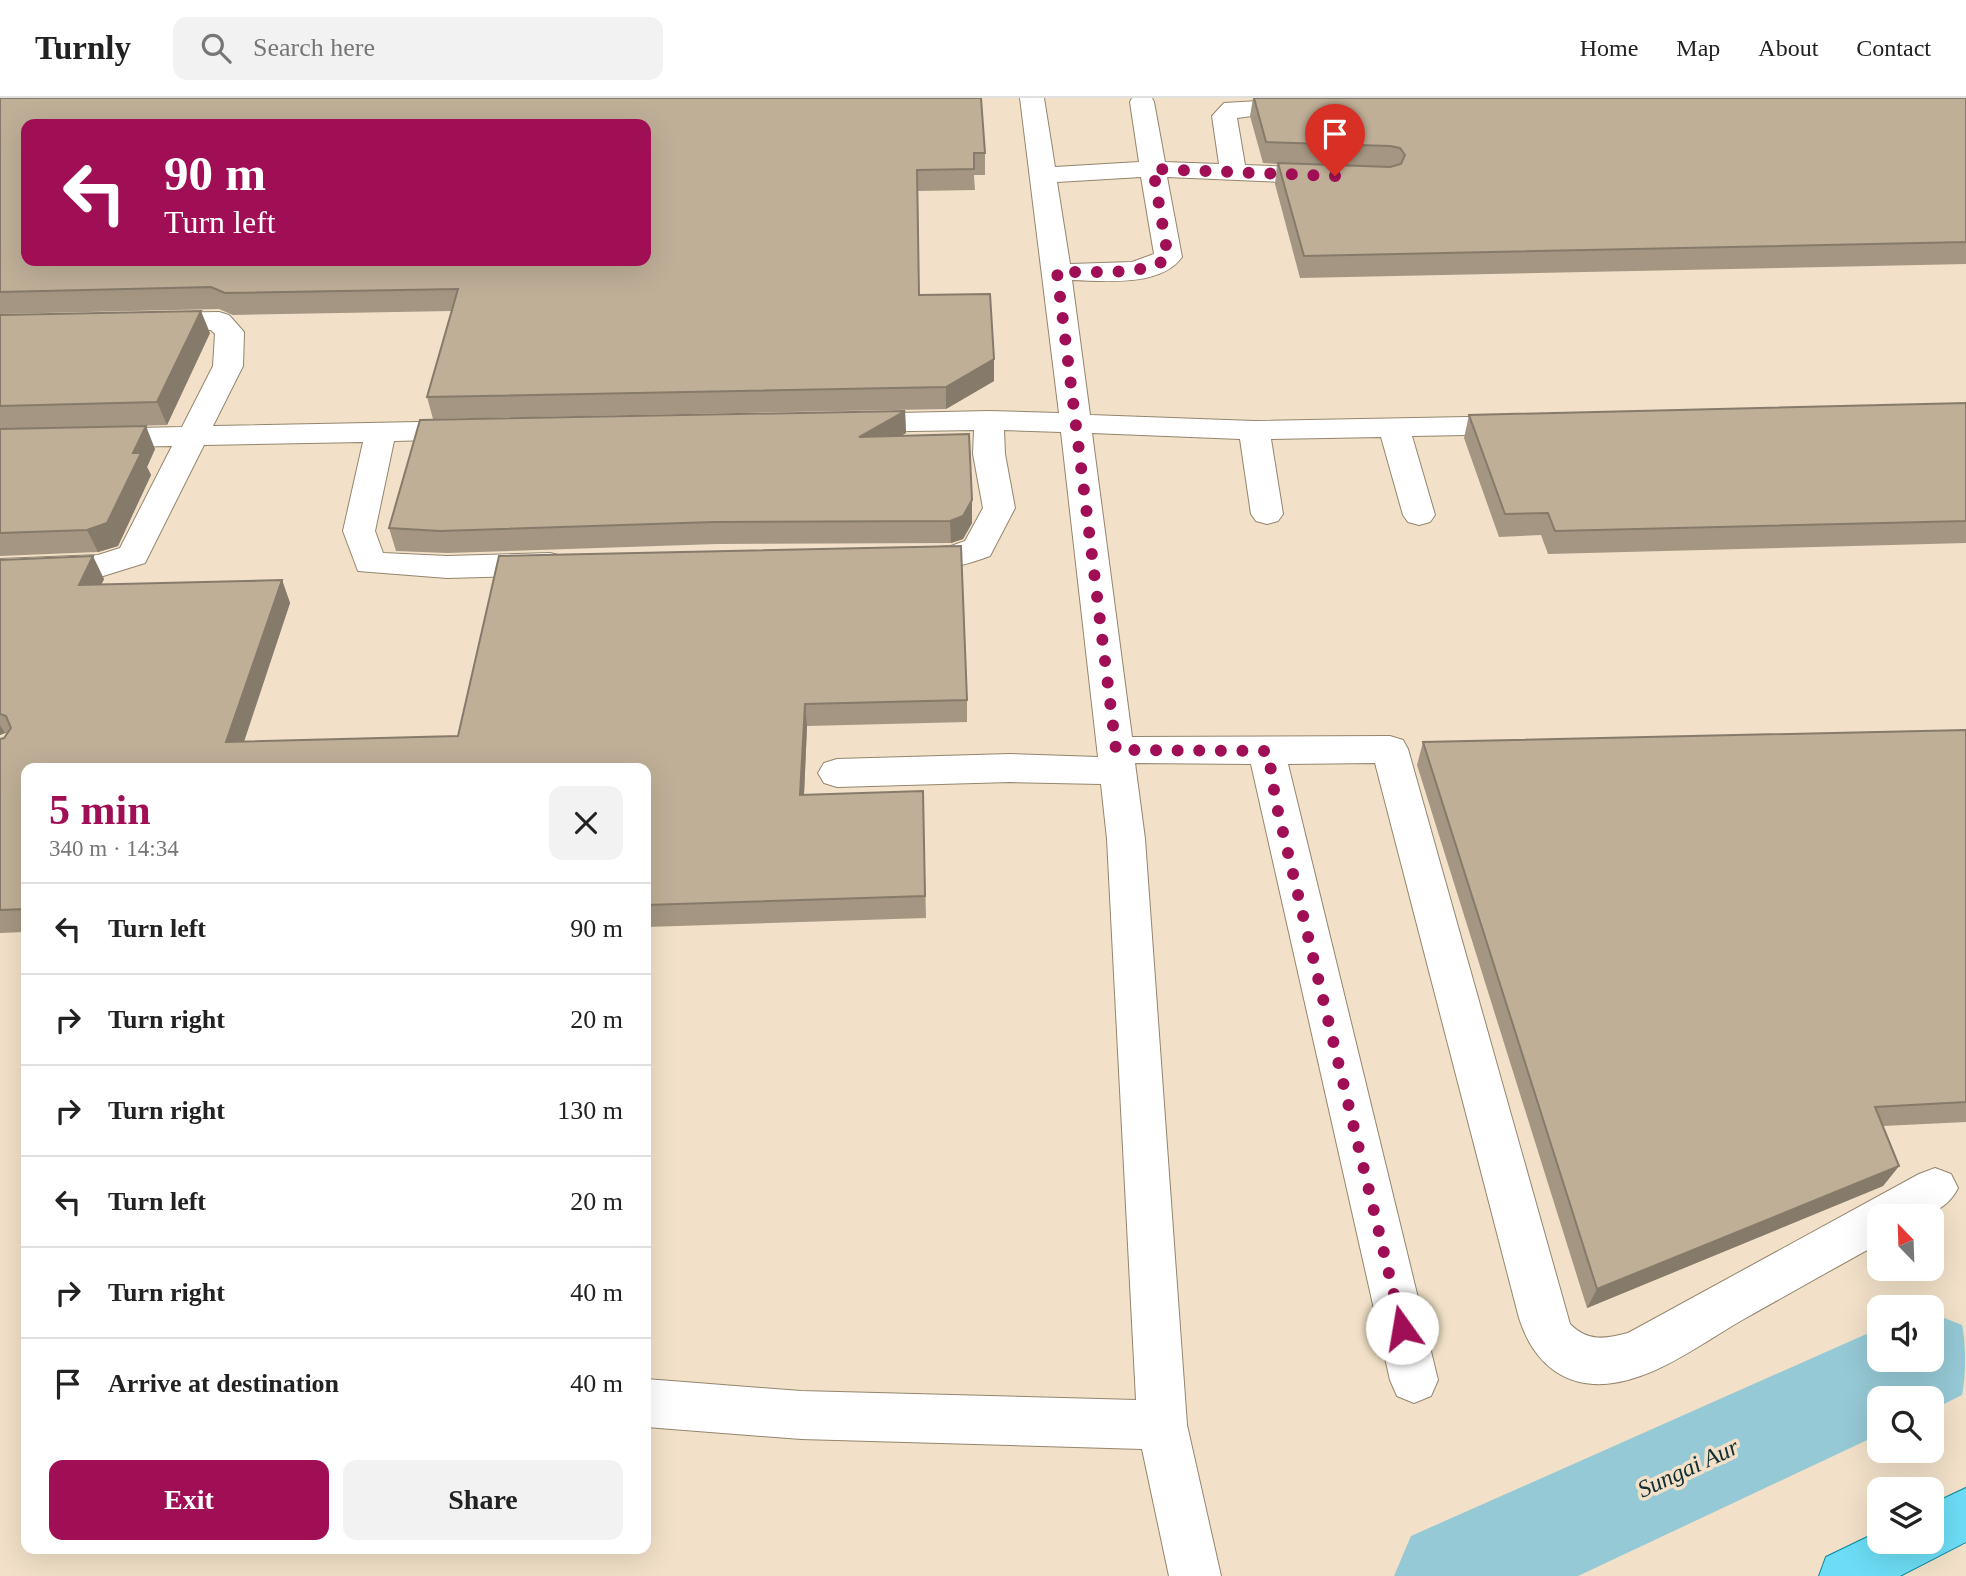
<!DOCTYPE html>
<meta charset="utf-8">
<style>
body{margin:0;font-family:"Times New Roman",serif;background:#f2f2f2;color:#222;height:100vh;display:flex;flex-direction:column;font-size:26px;white-space:nowrap}
*{box-sizing:border-box;margin:0}
p{font-size:23px;color:#767676}
.icon{flex:none;width:38px;height:38px;fill:none;stroke:currentColor;stroke-width:2;stroke-linecap:round;stroke-linejoin:round}
.map{position:relative;flex:1;overflow:hidden}
.sheet{position:absolute;left:21px;top:665px;width:630px;height:791px;display:flex;flex-direction:column;background:#fff;border-radius:14px;box-shadow:0 7px 28px #0002}
.sheet>*{flex:none}
.top-card{position:absolute;left:21px;top:21px;width:630px;height:147px;border-radius:14px;box-shadow:0 7px 28px #0002;background:#a00f55;color:#fff;overflow:hidden}
.needle{width:46px;rotate:337deg}
.buttons{position:absolute;left:1867px;top:1106px;display:grid;gap:14px}
.buttons a{display:grid;place-items:center;width:77px;height:77px;border-radius:14px;background:#fff;box-shadow:0 7px 28px #0002;font-size:35px}
.pin{position:absolute;display:grid;place-items:center;width:60px;height:60px;color:#fff;margin:-72px -30px;border-radius:50% 50% 50% 0;rotate:-45deg;box-shadow:0 0 7px #0007}
.pin .icon{rotate:45deg}
.me{position:absolute;width:77px;margin:-38px;rotate:347deg;stroke-linejoin:round;filter:drop-shadow(0 0 5px #0008)}
.turn{display:flex;align-items:center;gap:24px;height:147px;padding:0 28px;font-size:32px}
.turn .icon{width:91px;height:91px;stroke-width:2.5}
.turn b{display:block;font-size:49px;line-height:60px}
.round{display:grid;place-items:center;flex:none;width:74px;height:74px;border-radius:14px;background:#f2f2f2}
.headline{display:flex;align-items:center;justify-content:space-between;height:119px;padding:0 28px}
h1{font-size:42px;font-weight:700;line-height:52px;color:#a00f55}
.action{display:flex;gap:14px;margin-top:auto;padding:14px 28px}
.action a{flex:1;height:80px;border-radius:14px;background:#a00f55;color:#fff;font-size:28px;font-weight:700;line-height:80px;text-align:center}
.action a+a{background:#f2f2f2;color:#222}
ul{padding:0;list-style:none}
li{display:flex;align-items:center;gap:21px;height:91px;padding:0 28px;border-top:2px solid #e0e0e0}
li div{flex:1}
li b{display:block;font-size:26px}
li em{font-style:normal}
header{display:flex;align-items:center;gap:42px;box-sizing:border-box;height:98px;padding:0 35px;background:#fff;border-bottom:2px solid #e0e0e0}
header strong{font-size:33px}
nav{display:flex;gap:38px;margin-inline-start:auto;font-size:24px}
.search{width:490px;height:63px;background:#f2f2f2;display:flex;align-items:center;gap:18px;box-sizing:border-box;padding:0 24px;border-radius:14px;color:#767676;font-size:26px}
.map>svg:first-child{display:block}
.lines{fill:none;stroke-linecap:round;stroke-linejoin:round}
.river{fill:#95c9d5;fill-rule:evenodd}
.minor-casing{stroke:#94856e;stroke-width:2}
.major-casing{stroke:#0c859c;stroke-width:2}
.minor{fill:#fff;fill-rule:evenodd}
.major{fill:#6cddf5;fill-rule:evenodd}
.wall{fill:#a49682}
.shaded-wall{fill:#867a6a}
.building{fill:#bfaf97;stroke:#867a6a;stroke-width:2;fill-rule:evenodd}
.route{stroke:#a00f55;stroke-width:12;stroke-dasharray:0 21.6}
.labels{text-anchor:middle;dominant-baseline:central;stroke-width:7;stroke-linejoin:round;paint-order:stroke}
.near-water-label{font-size:24px;font-style:italic;fill:#122e33;stroke:#f2e1c8}
</style>
<header>
<strong>Turnly</strong>
<div class="search"><svg class="icon" aria-label="search" viewBox="0 0 24 24"><circle cx="10" cy="10" r="6"/><path d="M15 15l6 6"/></svg>Search here</div>
<nav><a>Home</a><a>Map</a><a>About</a><a>Contact</a></nav>
</header>
<div class="map">
<svg width="1966" height="1478" viewBox="0 0 1966 1478">
<rect width="100%" height="100%" fill="#f2e1c8"/>
<g class="lines">
<!-- river -->
<path class="river" d="M1932,1215L1962,1227C1966,1244 1966,1280 1962,1297L1932,1312V1300H1880V1336L1578,1478H1394L1411,1438L1880,1230V1262H1932Z"/>
<!-- minor casing -->
<g class="minor-casing">
<g id="minor">
<path d="M1020,0H1044L1055,69L1139,64L1130,4L1132,0H1152L1154,4L1165,64L1219,66L1212,18L1224,5L1314,0L1317,5L1314,10L1237,20L1245,67L1329,70L1338,72L1342,78L1338,84L1329,86L1167,79L1182,159C1161,189 1104,183 1072,182L1090,317L1254,323L1520,318L1531,320L1535,327L1531,334L1520,336L1412,338L1435,417L1430,424L1419,427L1408,424L1403,417L1381,339L1271,341L1283,416L1278,423L1267,426L1256,423L1251,416L1240,341L1092,335L1132,639L1390,638L1403,642L1408,651L1570,1226C1588,1244 1605,1241 1628,1235L1919,1076L1935,1070L1951,1076L1958,1090C1942,1122 1911,1118 1880,1118V1145C1834,1170 1789,1196 1744,1221C1700,1246 1646,1289 1593,1286C1553,1283 1530,1255 1519,1220L1375,665L1288,666L1438,1282L1431,1298L1414,1305L1397,1298L1390,1282L1251,666L1135,665L1145,741L1187,1327L1221,1478H1169L1142,1351L801,1341L646,1329V1281L801,1293L1136,1302L1107,741L1101,686L1010,684L837,689L824,685L818,675L824,665L837,661L1010,656L1098,659L1061,334L1004,332L1005,356L1015,410L990,458C961,469 930,476 899,468L894,460L899,452L951,448L965,443L983,410L973,356L974,332L852,334L841,332L837,325L841,318L852,316L989,313L1059,315ZM1141,79L1154,156L1132,164L1070,166L1057,84Z"/>
<path d="M219,214L229,217L244,234L243,268L213,328L470,323L481,325L485,332L481,339L470,341L394,343L375,433L383,455L447,458L550,455L562,458L567,466L562,474L550,477L447,480L358,473L343,433L363,344L204,347L145,465L100,479L0,483V461L98,457L120,450L172,348L0,351V333L182,329L213,268L215,236L211,232L143,230L139,224L143,218L153,215Z"/>
</g>
</g>
<!-- major casing -->
<g class="major-casing">
<path id="major" d="M1966,1390V1444L1900,1478H1819L1826,1459L1880,1433V1444H1932V1406Z"/>
</g>
<!-- minor -->
<use href="#minor" class="minor"/>
<!-- major -->
<use href="#major" class="major"/>
</g>
<!-- wall -->
<g class="wall">
<path d="M0,0L985,55V77H974L975,92L918,93L919,197L994,283L946,311L433,321L427,299L452,213L233,217L219,211L0,216Z"/>
<path d="M1253,0H1966V166L1300,180L1275,86L1277,66L1263,65L1250,18Z"/>
<path d="M0,217L210,235L167,327L20,331L155,351L147,369L151,377L118,448L98,454L0,458Z"/>
<path d="M1966,305V445L1548,456L1541,437L1499,439L1464,340L1469,317Z"/>
<path d="M905,313L906,335L900,338L972,425L963,441L951,445L717,446L447,455L396,453L389,430Z"/>
<path d="M499,458L967,602V624L807,628L804,697L923,693L926,820L646,829V670H26V834L0,835V641L4,640L7,636L5,635L0,637V462L104,481L101,487L282,482L290,505L244,644L458,638Z"/>
<path d="M1966,632V1024L1883,1028L1899,1068L1883,1088L1587,1210L1417,667L1423,644Z"/>
</g>
<!-- shaded-wall -->
<g class="shaded-wall">
<path d="M201,213L210,235L167,327L157,304Z"/>
<path d="M994,261V283L946,311V289Z"/>
<path d="M905,313L906,335L860,362L859,339Z"/>
<path d="M146,328L155,351L147,369L151,377L118,448L98,454L87,432L133,355Z"/>
<path d="M972,402V425L963,441L951,445L950,423Z"/>
<path d="M93,458L104,481L90,510L79,487Z"/>
<path d="M282,482L290,505L236,667L226,644Z"/>
<path d="M805,606L807,628L803,719L800,697Z"/>
<path d="M0,627L5,635L0,637Z"/>
<path d="M1899,1068L1883,1088L1587,1210L1597,1191Z"/>
</g>
<!-- building -->
<g class="building">
<path d="M0,0H981L985,55H974V71L917,72L919,197L990,196L994,261L946,289L427,299L458,191L225,195L211,189L0,194ZM26,26H646V163H26Z"/>
<path d="M1254,0H1966V144L1304,158L1278,65L1390,69L1401,66L1405,57L1400,50L1390,48L1266,44Z"/>
<path d="M201,213L157,304L0,308V217Z"/>
<path d="M1966,305V423L1555,433L1548,415L1505,416L1469,317Z"/>
<path d="M905,313L859,339L969,336L972,402L963,418L950,423L714,424L440,433L389,430L420,322Z"/>
<path d="M146,328L133,355H141L107,425L87,432L0,435V331Z"/>
<path d="M961,448L967,602L805,606L800,697L923,693L925,798L646,807V670H26V811L0,812V641L4,640L11,630L6,618L0,616V462L93,458L79,487L282,482L226,644L458,638L499,458Z"/>
<path d="M1966,632V1004L1875,1009L1899,1068L1597,1191L1423,644Z"/>
</g>
<g class="lines">
<!-- route -->
<path class="route" d="M1335,78L1153,71L1168,159C1150,179 1084,173 1057,174L1116,652L1268,653L1276,705L1402,1230"/>
</g>
<g class="labels">
<!-- near-water labels -->
<g class="near-water-label">
<text transform="translate(1688 1370) rotate(-25)">Sungai Aur</text>
</g>
</g>
</svg>
<div class="buttons">
<a><svg class="needle" viewBox="-14 -14 28 28"><path d="M0-13l5 13h-10z" fill="#e53935"/><path d="M0 13l5-13h-10z" fill="#767676"/></svg></a>
<a><svg class="icon" aria-label="sound" viewBox="0 0 24 24"><path d="M4 9h4l5-4v14l-5-4H4zM17 9q2 3 0 6"/></svg></a>
<a><svg class="icon" aria-label="search" viewBox="0 0 24 24"><circle cx="10" cy="10" r="6"/><path d="M15 15l6 6"/></svg></a>
<a><svg class="icon" aria-label="layers" viewBox="0 0 24 24"><path d="M12 4l9 5-9 5-9-5zM3 14l9 5 9-5"/></svg></a>
</div>
<div class="pin" style="left:1335px;top:78px;background:#d93025"><svg class="icon" aria-label="arrive" viewBox="0 0 24 24"><path d="M6 21V4h12l-3 4 3 4H6"/></svg></div>
<svg class="me" style="left:1402px;top:1230px" viewBox="-20 -20 40 40"><circle r="19" fill="#fff"/><path d="M0-13L10 11 0 6-10 11z" fill="#a00f55"/></svg>
<div class="top-card">
<div class="turn"><svg class="icon" aria-label="left" viewBox="0 0 24 24"><path d="M17 20v-9H6M10 6l-5 5 5 5"/></svg><div><b>90 m</b>Turn left</div></div>
</div>
<section class="sheet">
<div class="headline"><div><h1>5 min</h1><p>340 m · 14:34</p></div><a class="round"><svg class="icon" aria-label="close" viewBox="0 0 24 24"><path d="M6 6l12 12M18 6L6 18"/></svg></a></div>
<ul>
<li><svg class="icon" aria-label="left" viewBox="0 0 24 24"><path d="M17 20v-9H6M10 6l-5 5 5 5"/></svg><div><b>Turn left</b></div><em>90 m</em></li>
<li><svg class="icon" aria-label="right" viewBox="0 0 24 24"><path d="M7 20v-9h11M14 6l5 5-5 5"/></svg><div><b>Turn right</b></div><em>20 m</em></li>
<li><svg class="icon" aria-label="right" viewBox="0 0 24 24"><path d="M7 20v-9h11M14 6l5 5-5 5"/></svg><div><b>Turn right</b></div><em>130 m</em></li>
<li><svg class="icon" aria-label="left" viewBox="0 0 24 24"><path d="M17 20v-9H6M10 6l-5 5 5 5"/></svg><div><b>Turn left</b></div><em>20 m</em></li>
<li><svg class="icon" aria-label="right" viewBox="0 0 24 24"><path d="M7 20v-9h11M14 6l5 5-5 5"/></svg><div><b>Turn right</b></div><em>40 m</em></li>
<li><svg class="icon" aria-label="arrive" viewBox="0 0 24 24"><path d="M6 21V4h12l-3 4 3 4H6"/></svg><div><b>Arrive at destination</b></div><em>40 m</em></li>
</ul>
<div class="action"><a>Exit</a><a>Share</a></div>
</section>
</div>
